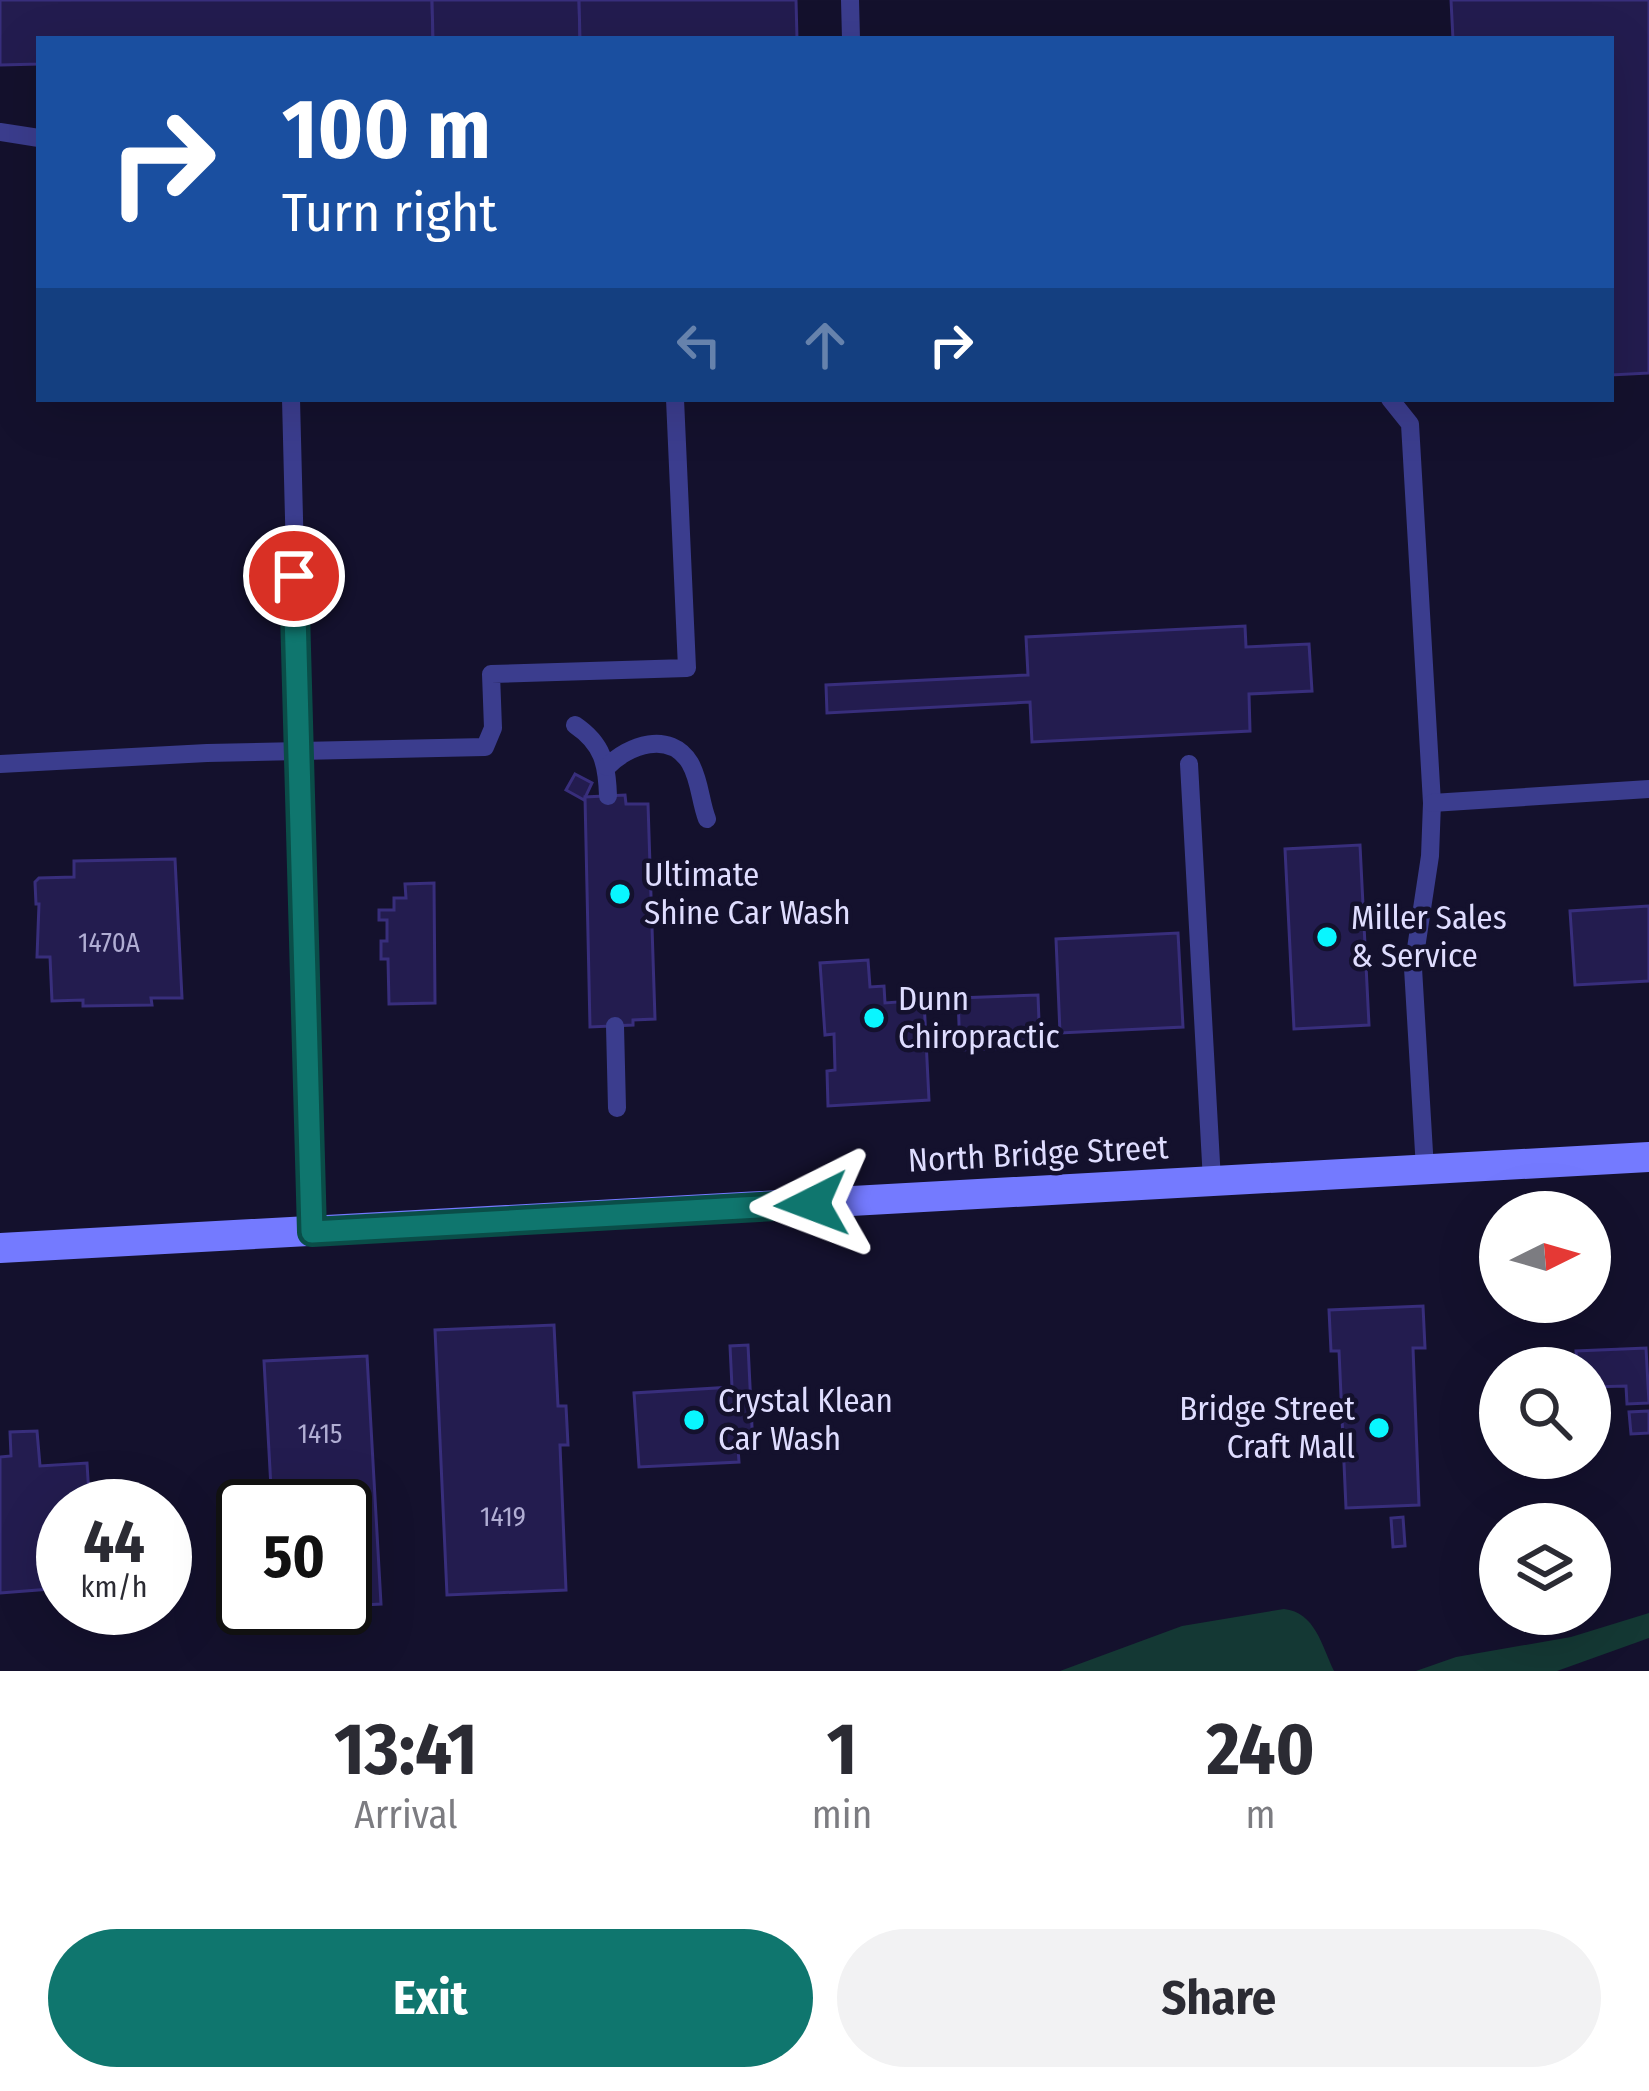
<!DOCTYPE html>
<style>
body{margin:0;font-family:"Fira Sans Condensed",sans-serif;background:#f2f2f3;color:#2b2b33;height:100vh;display:flex;flex-direction:column;font-size:45px;white-space:nowrap}
*{box-sizing:border-box;margin:0}
p{font-size:39px;color:#7c7c81}
.icon{flex:none;width:66px;height:66px;fill:none;stroke:currentColor;stroke-width:2;stroke-linecap:round;stroke-linejoin:round}
.map{position:relative;height:1671px;overflow:hidden}
.panel{display:flex;flex-direction:column;background:#fff;flex:1}
.panel>*{flex:none}
.hud{position:absolute;left:36px;top:36px;width:1578px;height:366px;border-radius:0px;box-shadow:0 12px 48px #0002;background:#1a4fa0;color:#fff;overflow:hidden}
.needle{width:78px;rotate:85deg}
.controls{position:absolute;left:1479px;top:1191px;display:grid;gap:24px}
.controls a{display:grid;place-items:center;width:132px;height:132px;border-radius:50%;background:#fff;box-shadow:0 12px 48px #0002;font-size:60px}
.speed{position:absolute;left:36px;top:1479px;display:flex;gap:24px;font-size:60px;font-weight:700;text-align:center}
.speed>*{display:grid;place-content:center;width:156px;height:156px;border-radius:50%;background:#fff;box-shadow:0 12px 48px #0002;line-height:1}
.speed small{font-size:30px;font-weight:400}
.speed .limit{border:6px solid #111;border-radius:18px;background:#fff;color:#111}
.pin{position:absolute;display:grid;place-items:center;width:102px;height:102px;color:#fff;margin:-51px;border:6px solid #fff;border-radius:50%;box-shadow:0 3px 12px #0007}
.me{position:absolute;width:132px;margin:-66px;rotate:267deg;stroke-linejoin:round;filter:drop-shadow(0 0 9px #0008)}
.turn{display:flex;align-items:center;gap:42px;height:252px;padding:0 48px;font-size:54px}
.turn .icon{width:156px;height:156px;stroke-width:2.5}
.turn b{display:block;font-size:84px;line-height:102px}
.lanes{display:flex;align-items:center;height:114px;padding:0 48px;background:#0003;justify-content:center;gap:60px;direction:ltr}
.lanes .off{opacity:.35}
.eta{display:flex;justify-content:space-evenly;align-items:center;height:204px;text-align:center}
.eta b{font-size:72px;font-weight:700;line-height:84px}
.cta{display:flex;gap:24px;margin-top:auto;padding:24px 48px}
.cta a{flex:1;height:138px;border-radius:72px;background:#0f766e;color:#fff;font-size:48px;font-weight:700;line-height:138px;text-align:center}
.cta a+a{background:#f2f2f3;color:#2b2b33}
.map>svg:first-child{display:block}
.green{fill:#143834}
.building{fill:#231c4f;stroke:#382e7c;stroke-width:3}
.lines{fill:none;stroke-linecap:round;stroke-linejoin:round}
.service{stroke:#3b3d8e;stroke-width:18}
.secondary{stroke:#747aff;stroke-width:30}
.route-casing{stroke:#0a4d48;stroke-width:30}
.route{stroke:#0f766e;stroke-width:21}
.poi-dot{fill:#09f6ff;stroke:#14112d;stroke-width:4.5}
.labels{text-anchor:middle;dominant-baseline:central;stroke-width:9;stroke-linejoin:round;paint-order:stroke}
.number-label{font-size:27px;fill:#b0add3}
.poi-label{font-size:33px;fill:#dfddff;stroke:#14112d;text-anchor:start}
.street-label{font-size:33px;fill:#dfddff;stroke:#14112d}
</style>
<div class="map">
<svg width="1649" height="1671" viewBox="0 0 1649 1671">
<rect width="100%" height="100%" fill="#14112d"/>
<!-- green -->
<g class="green">
<path d="M1284,1609C1315,1612 1322,1646 1334,1671H1060L1182,1626Z"/>
<path d="M1649,1613V1638L1557,1671H1416L1456,1657L1571,1637Z"/>
</g>
<!-- building -->
<g class="building">
<path d="M0,0H432L433,39H39V64L0,65Z"/>
<path d="M432,0H579L580,39H433Z"/>
<path d="M579,0H796L797,39H580Z"/>
<path d="M1451,0H1649V373L1611,375V39H1453Z"/>
<path d="M1245,626L1246,647L1309,644L1312,691L1249,694L1250,731L1032,742L1030,702L827,713L826,685L1028,675L1026,637Z"/>
<path d="M575,774L592,783L584,800L566,790Z"/>
<path d="M625,795L626,804H648L655,1019L633,1020V1025L590,1027L585,797Z"/>
<path d="M1360,845L1369,1025L1294,1029L1285,849Z"/>
<path d="M175,859L182,998H151L152,1005L83,1006V1000L52,1001L50,957H37L39,904H36L35,882L39,878L74,877V861Z"/>
<path d="M434,883L435,1003L389,1004L388,959H381V941H387V920H379V910H394V898H406L405,884Z"/>
<path d="M1649,906V981L1575,985L1570,911Z"/>
<path d="M1178,933L1183,1027L1060,1033L1056,939Z"/>
<path d="M868,960L870,987L884,986L885,1003L924,1000L929,1100L828,1106L827,1071L835,1070L834,1034L825,1035L820,963Z"/>
<path d="M1038,995L1040,1047L960,1050L958,998Z"/>
<path d="M1423,1306L1425,1348H1413L1419,1505L1346,1508L1339,1351H1331L1329,1310Z"/>
<path d="M554,1325L558,1406H566L568,1445H560L566,1590L447,1595L435,1330Z"/>
<path d="M748,1345L753,1447L738,1448L739,1462L639,1467L634,1393L732,1387L730,1346Z"/>
<path d="M1646,1348L1649,1403L1627,1404L1626,1386L1590,1387V1368H1577L1576,1351Z"/>
<path d="M367,1356L381,1604L345,1606V1506H272L264,1361Z"/>
<path d="M1649,1411V1433L1631,1434L1629,1412Z"/>
<path d="M37,1431L40,1466L87,1463L89,1496L101,1495L102,1506H63V1588L0,1593V1457L11,1456L10,1432Z"/>
<path d="M1403,1517L1405,1546L1393,1547L1391,1518Z"/>
</g>
<g class="lines">
<!-- service -->
<g class="service">
<path d="M850,0L851,39"/>
<path d="M0,132L39,138"/>
<path d="M291,399L312,1232"/>
<path d="M1390,399L1410,424L1432,803L1430,856L1413,968L1425,1169"/>
<path d="M575,725C603,744 607,764 608,796"/>
<path d="M0,764L207,753L485,747L493,728L491,674L687,668L675,399"/>
<path d="M1189,764L1212,1181"/>
<path d="M607,767C628,745 670,730 690,763C700,780 700,801 707,819"/>
<path d="M1432,803L1649,789"/>
<path d="M615,1026L617,1108"/>
</g>
<!-- secondary -->
<path class="secondary" d="M0,1248L1649,1157"/>
</g>
<g class="lines">
<!-- route casing -->
<g class="route-casing">
<path id="route" d="M294,576L312,1232L812,1204"/>
</g>
<!-- route -->
<use href="#route" class="route"/>
</g>
<!-- markers -->
<g class="poi-dot">
<circle cx="620" cy="894" r="12"/>
<circle cx="1327" cy="937" r="12"/>
<circle cx="874" cy="1018" r="12"/>
<circle cx="694" cy="1420" r="12"/>
<circle cx="1379" cy="1428" r="12"/>
</g>
<g class="labels">
<!-- number labels -->
<g class="number-label">
<text x="109" y="943">1470A</text>
<text x="320" y="1434">1415</text>
<text x="503" y="1517">1419</text>
</g>
<!-- poi labels -->
<g class="poi-label">
<text x="644" y="875">Ultimate<tspan x="644" dy="38">Shine Car Wash</tspan></text>
<text x="1351" y="918">Miller Sales<tspan x="1351" dy="38">&amp; Service</tspan></text>
<text x="898" y="999">Dunn<tspan x="898" dy="38">Chiropractic</tspan></text>
<text x="718" y="1401">Crystal Klean<tspan x="718" dy="38">Car Wash</tspan></text>
<text x="1355" y="1409" text-anchor="end">Bridge Street<tspan x="1355" dy="38">Craft Mall</tspan></text>
</g>
<!-- street labels -->
<g class="street-label">
<text transform="translate(1038 1154) rotate(-3)">North Bridge Street</text>
</g>
</g>
</svg>
<div class="controls">
<a><svg class="needle" viewBox="-14 -14 28 28"><path d="M0-13l5 13h-10z" fill="#e53935"/><path d="M0 13l5-13h-10z" fill="#7c7c81"/></svg></a>
<a><svg class="icon" aria-label="search" viewBox="0 0 24 24"><circle cx="10" cy="10" r="6"/><path d="M15 15l6 6"/></svg></a>
<a><svg class="icon" aria-label="layers" viewBox="0 0 24 24"><path d="M12 4l9 5-9 5-9-5zM3 14l9 5 9-5"/></svg></a>
</div>
<div class="speed"><div>44<small>km/h</small></div><div class="limit">50</div></div>
<div class="pin" style="left:294px;top:576px;background:#d93025"><svg class="icon" aria-label="arrive" viewBox="0 0 24 24"><path d="M6 21V4h12l-3 4 3 4H6"/></svg></div>
<svg class="me" style="left:812px;top:1204px" viewBox="-20 -20 40 40"><path d="M0-17L14 15 0 8-14 15z" fill="#0f766e" stroke="#fff" stroke-width="4"/></svg>
<div class="hud">
<div class="turn"><svg class="icon" aria-label="right" viewBox="0 0 24 24"><path d="M7 20v-9h11M14 6l5 5-5 5"/></svg><div><b>100 m</b>Turn right</div></div>
<div class="lanes"><svg class="icon off" aria-label="left" viewBox="0 0 24 24"><path d="M17 20v-9H6M10 6l-5 5 5 5"/></svg><svg class="icon off" aria-label="ahead" viewBox="0 0 24 24"><path d="M12 20V5M6 11l6-6 6 6"/></svg><svg class="icon" aria-label="right" viewBox="0 0 24 24"><path d="M7 20v-9h11M14 6l5 5-5 5"/></svg></div>
</div>
</div>
<section class="panel">
<div class="eta">
<div><b>13:41</b><p>Arrival</p></div>
<div><b>1</b><p>min</p></div>
<div><b>240</b><p>m</p></div>
</div>
<div class="cta"><a>Exit</a><a>Share</a></div>
</section>
